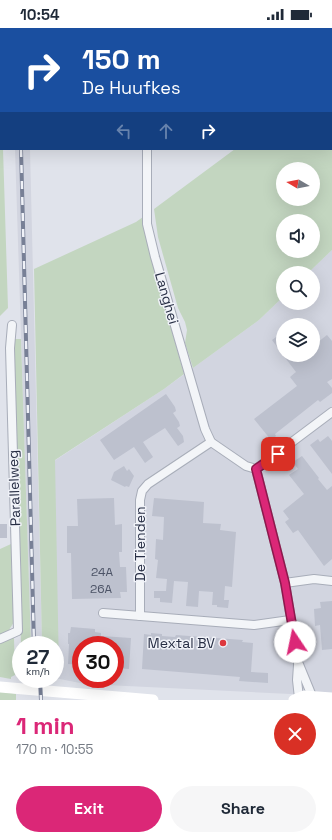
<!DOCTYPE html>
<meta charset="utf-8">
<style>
body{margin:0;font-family:"Space Grotesk",sans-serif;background:#f6f6f7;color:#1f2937;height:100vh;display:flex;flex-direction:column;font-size:15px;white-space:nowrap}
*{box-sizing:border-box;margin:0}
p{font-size:13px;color:#747a83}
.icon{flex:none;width:22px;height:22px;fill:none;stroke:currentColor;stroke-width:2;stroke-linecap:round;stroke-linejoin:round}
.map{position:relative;height:672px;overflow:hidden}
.drawer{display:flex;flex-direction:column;background:#fff;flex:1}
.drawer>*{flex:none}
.guide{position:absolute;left:0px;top:0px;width:332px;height:122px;box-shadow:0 4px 16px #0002;background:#1a4fa0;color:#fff;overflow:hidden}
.needle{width:26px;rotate:280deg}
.controls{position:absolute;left:276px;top:134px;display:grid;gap:8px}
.controls a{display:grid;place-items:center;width:44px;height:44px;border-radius:50%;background:#fff;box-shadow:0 4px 16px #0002;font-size:20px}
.speed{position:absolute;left:12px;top:608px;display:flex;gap:8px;font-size:20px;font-weight:700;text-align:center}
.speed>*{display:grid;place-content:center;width:52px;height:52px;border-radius:50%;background:#fff;box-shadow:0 4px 16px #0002;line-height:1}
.speed small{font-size:10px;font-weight:400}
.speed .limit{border:6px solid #d22;background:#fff;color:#111}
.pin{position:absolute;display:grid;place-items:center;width:34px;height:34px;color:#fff;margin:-17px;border-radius:8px;box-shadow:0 2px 6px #0006}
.me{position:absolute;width:44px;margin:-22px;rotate:349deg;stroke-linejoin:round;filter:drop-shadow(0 0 3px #0008)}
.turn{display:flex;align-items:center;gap:14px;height:84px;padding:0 16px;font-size:18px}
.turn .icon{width:52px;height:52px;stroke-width:2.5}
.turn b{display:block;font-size:28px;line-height:34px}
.lanes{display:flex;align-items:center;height:38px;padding:0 16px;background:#0003;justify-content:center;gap:20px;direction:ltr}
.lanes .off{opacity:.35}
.round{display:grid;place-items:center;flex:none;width:42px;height:42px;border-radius:21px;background:#f6f6f7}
.overview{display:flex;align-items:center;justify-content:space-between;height:68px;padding:0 16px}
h1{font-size:24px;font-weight:700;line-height:30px;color:#db2777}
.primary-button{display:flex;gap:8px;margin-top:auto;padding:8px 16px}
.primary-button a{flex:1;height:46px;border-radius:24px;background:#db2777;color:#fff;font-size:16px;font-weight:700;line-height:46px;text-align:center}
.primary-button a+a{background:#f6f6f7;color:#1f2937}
.status{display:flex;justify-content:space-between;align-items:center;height:28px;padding:0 20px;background:#fff;direction:ltr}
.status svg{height:11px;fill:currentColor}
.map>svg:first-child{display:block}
.built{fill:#d2d5e0;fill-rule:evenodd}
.green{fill:#c3d6c0;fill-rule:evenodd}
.building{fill:#bdc1ce}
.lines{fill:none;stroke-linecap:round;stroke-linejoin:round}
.minor-casing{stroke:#a8adb9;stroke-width:10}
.minor{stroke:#f3f5f8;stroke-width:8}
.secondary{stroke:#fff;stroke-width:11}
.rail-casing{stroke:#788096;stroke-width:4}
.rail{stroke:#f0f2f8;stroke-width:2.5;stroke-dasharray:8;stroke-linecap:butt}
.route-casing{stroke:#8e194d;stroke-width:10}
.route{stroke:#db2777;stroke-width:7}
.poi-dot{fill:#dd373d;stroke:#f0f2f8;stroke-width:1.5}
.labels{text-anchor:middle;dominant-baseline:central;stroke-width:3;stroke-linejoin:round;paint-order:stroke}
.number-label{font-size:12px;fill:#4c5366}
.street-label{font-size:14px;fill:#272e44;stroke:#f0f2f8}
.poi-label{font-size:14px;fill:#272e44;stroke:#f0f2f8;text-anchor:end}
</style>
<div class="status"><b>10:54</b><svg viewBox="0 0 49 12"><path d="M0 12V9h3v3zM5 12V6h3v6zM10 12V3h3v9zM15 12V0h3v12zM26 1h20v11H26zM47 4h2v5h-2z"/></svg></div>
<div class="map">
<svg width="332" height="672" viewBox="0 0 332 672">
<rect width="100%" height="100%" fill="#e0e3eb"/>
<!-- built -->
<g class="built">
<path d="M15,121H30L42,617H31Z"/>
<path d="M332,222V668L85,656L55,650V617L42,441L164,361L259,292L283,269V275H313V245H308ZM283,297H313V327H283ZM81,617H115V651H81Z"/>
</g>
<!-- green -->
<g class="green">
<path d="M0,0L1,121H3L8,280L0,288Z"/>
<path d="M165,0H332V35L331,36V1Z"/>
<path d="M332,50V222L308,245H283V269L259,292L193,340L185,315L187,302L185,294L178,280L158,209L154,181L235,121H331ZM283,141H313V171H283ZM283,193H313V223H283Z"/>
<path d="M143,189L148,218L184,346L164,361L55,432L59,644L55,645V617H42L34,241L136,194Z"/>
<path d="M13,311H21L31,617H21Z"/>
<path d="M11,516L12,552L15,553L14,594L9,602L0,608V521Z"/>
<path d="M8,610H14L15,647L11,649V651L0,649V613Z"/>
<path d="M0,662L16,666V672H0Z"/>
</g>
<!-- building -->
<g class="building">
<path d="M283,304V327L272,312Z"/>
<path d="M327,307L332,313V351L327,354L332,360V365L320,374L318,372L275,406L276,408L271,412L254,391L297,358L290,349L296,344L283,327H313V318Z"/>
<path d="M166,366L175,379L176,383L173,385L179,394L180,398L177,400L183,408L184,414L178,418L165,400L143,414L153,429L145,435L134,419L114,432L100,412Z"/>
<path d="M328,408L332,413V446L310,417L318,411L320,414Z"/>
<path d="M302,428L319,450L318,451L327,462L332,458V531L324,538L298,502L293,505L285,494L289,491L283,483L304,466L289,447L298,441L293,434Z"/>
<path d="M124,438L127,443L129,441L134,448L129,459L126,458L125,459L111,452L114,444Z"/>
<path d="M114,470L115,497L122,496V524H119L120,539H126L127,564H120L121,570L72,571L71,525H67V498H78L77,471Z"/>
<path d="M154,470L204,474L203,495L221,496L220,502L236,504L232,559L225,558L224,572H229L228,580L217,579V577H212L213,564L199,563L198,579L186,578L188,554L174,553L172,575L160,574V570H154V563H166L167,551L156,550L158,532L155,531L156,511L163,512L164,489L152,488Z"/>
<rect x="0" y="496" width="7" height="14"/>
<path d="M332,573V621L322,622L320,597L315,598L314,581L321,580L320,574Z"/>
<path d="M71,599L95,601V604L101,605V608L131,610L129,641L115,640V617H81V637L68,636L69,616H68V605H70Z"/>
<path d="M151,605L162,606V608L175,609L176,607L243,612L242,614L253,615L251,644L268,645V655L239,653L240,649L142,641L144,606L151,607Z"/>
</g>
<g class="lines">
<!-- minor casing -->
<g class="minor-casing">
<g id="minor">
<path d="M147,1V0"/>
<path d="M147,121V196L155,229L205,401L211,414L246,438L256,441"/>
<path d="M256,441L285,555L298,634L312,668"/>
<path d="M256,441L332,384"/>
<path d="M285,555L314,551L332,553"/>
<path d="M103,585L254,597L290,592"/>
<path d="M140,588V472L142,463L148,456L211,414"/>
<path d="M0,611L18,603L10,320L12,297"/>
<path d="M298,637L297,652L299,670"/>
</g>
</g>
<!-- minor -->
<use href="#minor" class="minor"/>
<!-- secondary -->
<g class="secondary">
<path d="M0,659L153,672"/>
<path d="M294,672L304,668L332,670"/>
</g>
<!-- rail casing -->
<g class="rail-casing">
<g id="rail">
<path d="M17,0V1"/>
<path d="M21,121L34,617"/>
<path d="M40,651L41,672"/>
</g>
</g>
<!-- rail -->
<use href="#rail" class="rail"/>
</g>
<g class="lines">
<!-- route casing -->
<g class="route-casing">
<path id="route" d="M278,426L256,441L285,555L295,614"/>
</g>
<!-- route -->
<use href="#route" class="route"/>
</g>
<!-- markers -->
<circle class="poi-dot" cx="223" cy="615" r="4"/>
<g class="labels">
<!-- number labels -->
<g class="number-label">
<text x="102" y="544">24A</text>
<text x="101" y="561">26A</text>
</g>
<!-- street labels -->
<g class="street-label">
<text transform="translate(167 270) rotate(74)">Langhei</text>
<text transform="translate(14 460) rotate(-92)">Parallelweg</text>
<text transform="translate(140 516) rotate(-90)">De Tienden</text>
</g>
<!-- poi labels -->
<g class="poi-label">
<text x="215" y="615">Mextal BV</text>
</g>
</g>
</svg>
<div class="controls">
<a><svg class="needle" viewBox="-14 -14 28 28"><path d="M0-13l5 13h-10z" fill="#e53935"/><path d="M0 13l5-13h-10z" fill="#747a83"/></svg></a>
<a><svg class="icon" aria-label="sound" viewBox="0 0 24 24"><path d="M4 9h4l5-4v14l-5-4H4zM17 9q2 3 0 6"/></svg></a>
<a><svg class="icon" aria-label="search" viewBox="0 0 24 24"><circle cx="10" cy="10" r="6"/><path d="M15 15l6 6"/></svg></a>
<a><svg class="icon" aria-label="layers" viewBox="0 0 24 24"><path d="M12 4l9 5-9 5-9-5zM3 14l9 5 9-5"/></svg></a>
</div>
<div class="speed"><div>27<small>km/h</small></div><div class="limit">30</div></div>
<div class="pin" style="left:278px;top:426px;background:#d93025"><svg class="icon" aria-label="arrive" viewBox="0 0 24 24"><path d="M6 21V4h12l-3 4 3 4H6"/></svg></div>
<svg class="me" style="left:295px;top:614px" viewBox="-20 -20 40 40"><circle r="19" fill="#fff"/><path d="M0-13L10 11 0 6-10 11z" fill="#db2777"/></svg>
<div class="guide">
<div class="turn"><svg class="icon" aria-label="right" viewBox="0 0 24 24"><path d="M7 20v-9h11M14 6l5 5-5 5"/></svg><div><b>150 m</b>De Huufkes</div></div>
<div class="lanes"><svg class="icon off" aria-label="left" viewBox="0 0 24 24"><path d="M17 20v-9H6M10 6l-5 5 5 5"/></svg><svg class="icon off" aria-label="ahead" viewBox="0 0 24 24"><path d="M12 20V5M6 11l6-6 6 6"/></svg><svg class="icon" aria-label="right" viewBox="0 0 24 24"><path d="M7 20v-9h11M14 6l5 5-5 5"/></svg></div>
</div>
</div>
<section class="drawer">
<div class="overview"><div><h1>1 min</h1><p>170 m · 10:55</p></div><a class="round" style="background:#d93025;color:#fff"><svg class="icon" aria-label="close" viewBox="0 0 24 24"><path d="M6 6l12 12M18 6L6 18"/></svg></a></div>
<div class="primary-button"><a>Exit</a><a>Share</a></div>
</section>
